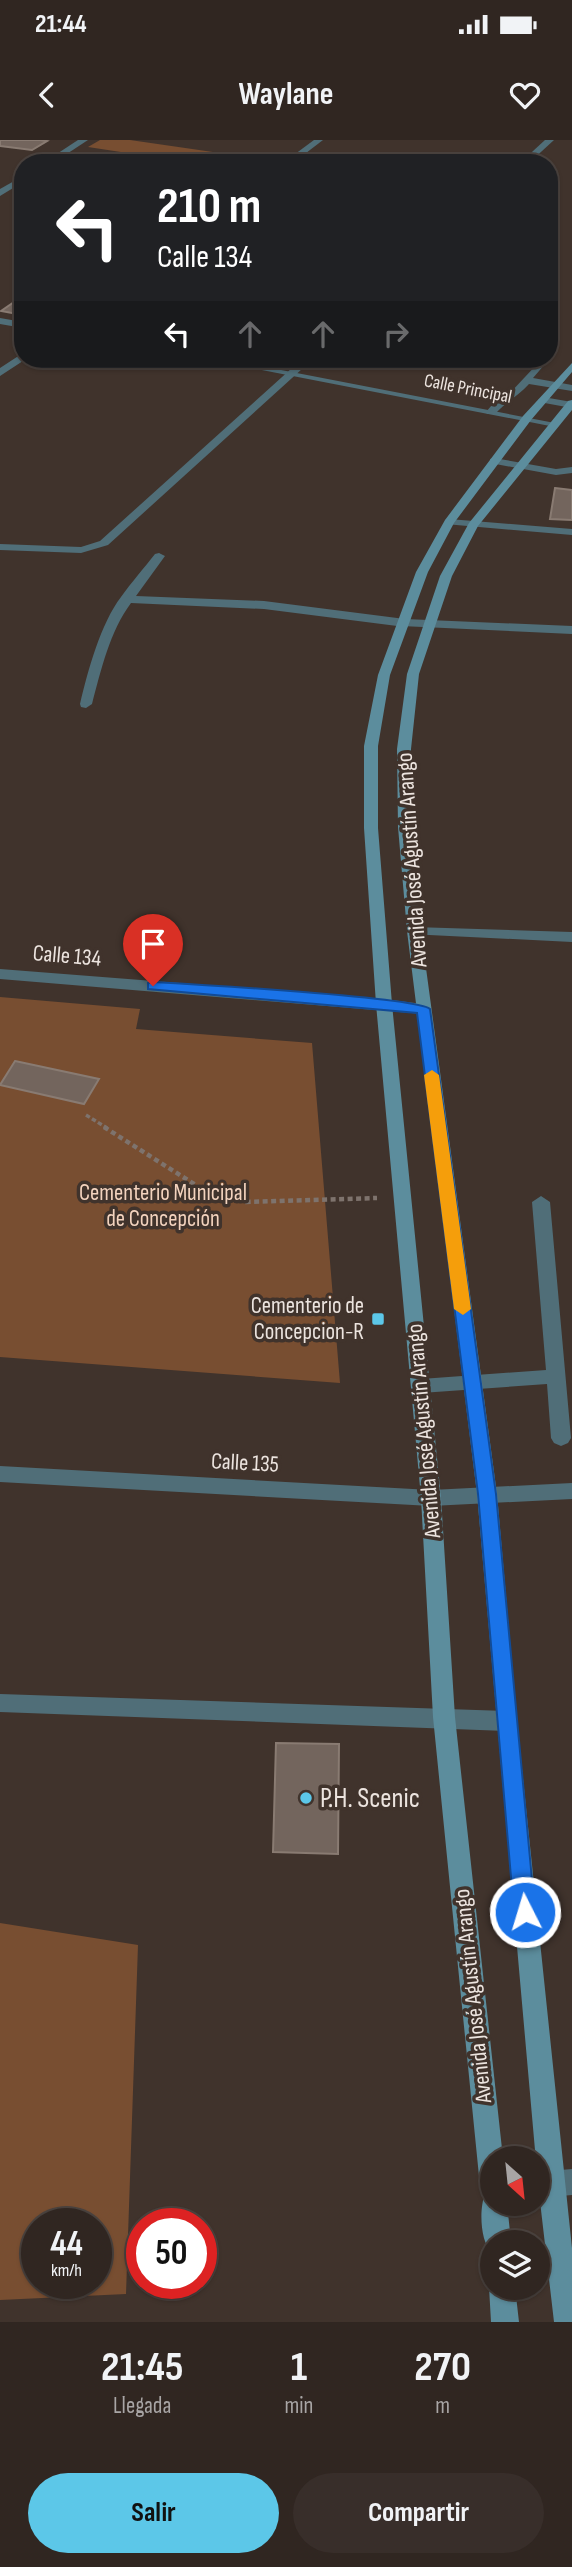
<!DOCTYPE html>
<html lang="es">
<meta charset="utf-8">
<style>
body{margin:0;font-family:"Sofia Sans Condensed",sans-serif;background:#382e2a;color:#f1f3f6;height:100vh;display:flex;flex-direction:column;font-size:26px;white-space:nowrap}
*{box-sizing:border-box;margin:0}
p{font-size:23px;color:#a8a5a5}
.icon{flex:none;width:38px;height:38px;fill:none;stroke:currentColor;stroke-width:2;stroke-linecap:round;stroke-linejoin:round}
.map{position:relative;height:2182px;overflow:hidden}
.side{display:flex;flex-direction:column;background:#302621;flex:1}
.side>*{flex:none}
.hud{position:absolute;left:14px;top:14px;width:544px;height:214px;border-radius:28px;box-shadow:0 2px 5px #0004,0 0 0 2px #4b433f;background:#202124;color:#fff;overflow:hidden}
.needle{width:46px;rotate:153deg}
.tools{position:absolute;left:480px;top:2006px;display:grid;gap:14px}
.tools a{display:grid;place-items:center;width:70px;height:70px;border-radius:50%;background:#302621;box-shadow:0 2px 5px #0004,0 0 0 2px #4b433f;font-size:35px}
.speed{position:absolute;left:21px;top:2068px;display:flex;gap:14px;font-size:35px;font-weight:700;text-align:center}
.speed>*{display:grid;place-content:center;width:91px;height:91px;border-radius:50%;background:#302621;box-shadow:0 2px 5px #0004,0 0 0 2px #4b433f;line-height:1}
.speed small{font-size:18px;font-weight:400}
.speed .limit{border:10px solid #d22;background:#fff;color:#111}
.pin{position:absolute;display:grid;place-items:center;width:60px;height:60px;color:#fff;margin:-72px -30px;border-radius:50% 50% 50% 0;rotate:-45deg;box-shadow:0 0 7px #0007}
.pin .icon{rotate:45deg}
.me{position:absolute;width:77px;margin:-38px;rotate:355deg;stroke-linejoin:round;filter:drop-shadow(0 0 5px #0008)}
.turn{display:flex;align-items:center;gap:24px;height:147px;padding:0 28px;font-size:32px}
.turn .icon{width:91px;height:91px;stroke-width:2.5}
.turn b{display:block;font-size:49px;line-height:60px}
.lanes{display:flex;align-items:center;height:66px;padding:0 28px;background:#0003;justify-content:center;gap:35px;direction:ltr}
.lanes .off{opacity:.35}
.eta{display:flex;justify-content:space-evenly;align-items:center;height:119px;text-align:center}
.eta b{font-size:42px;font-weight:700;line-height:49px}
.action{display:flex;gap:14px;margin-top:auto;padding:14px 28px}
.action a{flex:1;height:80px;border-radius:42px;background:#5cc7e8;color:#111;font-size:28px;font-weight:700;line-height:80px;text-align:center}
.action a+a{background:#382e2a;color:#f1f3f6}
.status{display:flex;justify-content:space-between;align-items:center;height:49px;padding:0 35px;background:#302621;direction:ltr}
.status svg{height:19px;fill:currentColor}
header{display:flex;justify-content:space-between;align-items:center;height:91px;padding:0 28px;background:#302621;font-size:32px;font-weight:700}
.map>svg:first-child{display:block}
.green{fill:#784e31;fill-rule:evenodd}
.building{fill:#73655d;stroke:#897b72;stroke-width:2}
.lines{fill:none;stroke-linecap:round;stroke-linejoin:round}
.path-far1{stroke:#7e736d;stroke-width:3.5;stroke-dasharray:4.5 2.5;stroke-linecap:butt}
.path{stroke:#7e736d;stroke-width:4.5;stroke-dasharray:5 3.5;stroke-linecap:butt}
.service{fill:#506e78;fill-rule:evenodd}
.minor{fill:#506e78;fill-rule:evenodd}
.tertiary{fill:#506e78;fill-rule:evenodd}
.secondary{fill:#5c8d9d;fill-rule:evenodd}
.route{fill:#1a73e8;stroke:#114b97;stroke-width:2}
.slow{fill:#f59e0b}
.poi-dot{fill:#5cc7e8;stroke:#40332c;stroke-width:2.5}
.labels{text-anchor:middle;dominant-baseline:central;stroke-width:7;stroke-linejoin:round;paint-order:stroke}
.far-street-label{font-size:19px;fill:#ece4df;stroke:#40332c}
.street-label{font-size:23px;fill:#ece4df;stroke:#40332c}
.park-label{font-size:23px;fill:#f3d3be;stroke:#40332c}
.poi-label{font-size:23px;fill:#ece4df;stroke:#40332c;text-anchor:end}
.near-poi-label{font-size:28px;fill:#ece4df;stroke:#40332c;text-anchor:start}
</style>
<div class="status"><b>21:44</b><svg viewBox="0 0 49 12"><path d="M0 12V9h3v3zM5 12V6h3v6zM10 12V3h3v9zM15 12V0h3v12zM26 1h20v11H26zM47 4h2v5h-2z"/></svg></div>
<header><svg class="icon" aria-label="back" viewBox="0 0 24 24"><path d="M15 5l-7 7 7 7"/></svg>Waylane<svg class="icon" aria-label="heart" viewBox="0 0 24 24"><path d="M12 20l-8-8c-3-5 5-10 8-4 3-6 11-1 8 4z"/></svg></header>
<div class="map">
<svg width="572" height="2182" viewBox="0 0 572 2182">
<rect width="100%" height="100%" fill="#40332c"/>
<!-- green -->
<g class="green">
<path d="M100,0H130L275,21L193,23L88,7Z"/>
<path d="M0,857L140,869L136,889L312,903L340,1243L0,1217Z"/>
<path d="M0,1783L138,1805L126,2154L0,2160ZM96,2084V2144H37V2084Z"/>
</g>
<!-- building -->
<g class="building">
<path d="M0,0H40L47,1L32,10L0,6Z"/>
<path d="M23,156V175L1,171Z"/>
<path d="M555,348L572,350V380L550,379Z"/>
<path d="M15,921L99,939L84,964L0,945Z"/>
<path d="M276,1603L339,1604L338,1714L273,1712Z"/>
</g>
<g class="lines">
<!-- path-far1 -->
<path class="path-far1" d="M86,975L107,988"/>
<!-- path -->
<path class="path" d="M104,987L202,1049L246,1062L377,1058"/>
<!-- service -->
<g class="service">
<path d="M540,221L545,224L533,238L572,245V251L529,244C518,256 506,262 495,274H487L486,272L497,259L510,253Z"/>
<path d="M543,257L572,262V268L539,262L538,260Z"/>
<path d="M494,318L556,329L572,327V333L556,335L490,323V319Z"/>
<path d="M159,413L165,416L136,456L264,461L405,479L411,483L405,487L264,469L131,463C110,491 101,530 92,564L86,568L81,567L80,564C88,530 101,483 121,457C131,443 144,428 155,414Z"/>
<path d="M541,1056L550,1062L571,1298L568,1303L561,1306L554,1303L551,1298L547,1244L421,1253L414,1251L412,1246L414,1241L421,1239L546,1230L532,1062Z"/>
</g>
<!-- minor -->
<g class="minor">
<path d="M78,0H88L53,23H43Z"/>
<path d="M314,0H323L293,23H283Z"/>
<path d="M545,0H554L529,23H520Z"/>
<path d="M23,36V42L0,56V49Z"/>
<path d="M23,213V219H26L0,236V228Z"/>
<path d="M302,219H313L108,405L81,413L0,410V404L81,407L100,401Z"/>
<path d="M449,379L572,389V395L445,384V380Z"/>
<path d="M405,479L572,486V494L401,486V480Z"/>
<path d="M414,787L572,792V802L409,794L407,791Z"/>
<path d="M0,829L384,859L423,864L431,869L423,874L0,839Z"/>
<path d="M0,1326L431,1350L572,1343V1359L431,1366L0,1342Z"/>
<path d="M0,1554L506,1571L514,1574L517,1581L514,1588L506,1591L0,1572Z"/>
<path d="M572,2029V2055L537,2058V2032Z"/>
</g>
<!-- tertiary -->
<g class="tertiary">
<path d="M0,178L23,182V188L0,184Z"/>
<path d="M205,219H224L560,284L555,287Z"/>
</g>
<!-- secondary -->
<g class="secondary">
<path d="M572,223V232L531,280L454,383L428,432L390,535L378,606V688L392,864L441,1358L455,1577L503,2018H492V2049L483,2045L479,2036L433,1577L421,1358L376,864L364,688V606L378,535L416,432L445,380L523,276Z"/>
<path d="M572,260V270L478,386L452,436L419,534L411,609L412,687L421,791L497,1354L517,1581L572,2108V2182H554L538,2044L477,1354L407,791L398,687L397,609L407,534L440,436L469,383L568,261Z"/>
<path d="M492,2051V2063H507L511,2102H492V2113C480,2102 479,2069 485,2054Z"/>
<path d="M492,2140V2147H515L519,2182H491L489,2147Z"/>
</g>
</g>
<!-- route -->
<path class="route" d="M153,842C189,844 417,857 430,869L496,1354L535,1772L532,1779L525,1782L517,1779L514,1772L478,1354L417,873L148,849V843Z"/>
<!-- slow -->
<path class="slow" d="M432,930L439,935L471,1169L463,1175L454,1169L424,935Z"/>
<!-- markers -->
<g class="poi-dot">
<rect x="371" y="1172" width="14" height="14" rx="3.5"/>
<circle cx="306" cy="1658" r="7"/>
</g>
<g class="labels">
<!-- far-street labels -->
<g class="far-street-label">
<text transform="translate(468 249) rotate(11)">Calle Principal</text>
</g>
<!-- street labels -->
<g class="street-label">
<text transform="translate(412 720) rotate(-94)">Avenida José Agustín Arango</text>
<text transform="translate(67 816) rotate(5)">Calle 134</text>
<text transform="translate(424 1291) rotate(-95)">Avenida José Agustín Arango</text>
<text transform="translate(245 1323) rotate(3)">Calle 135</text>
<text transform="translate(473 1856) rotate(-96)">Avenida José Agustín Arango</text>
</g>
<!-- park labels -->
<g class="park-label">
<text x="163" y="1053">Cementerio Municipal<tspan x="163" dy="26">de Concepción</tspan></text>
</g>
<!-- poi labels -->
<g class="poi-label">
<text x="364" y="1166">Cementerio de<tspan x="364" dy="26">Concepcion-R</tspan></text>
</g>
<!-- near-poi labels -->
<g class="near-poi-label">
<text x="320" y="1658">P.H. Scenic</text>
</g>
</g>
</svg>
<div class="tools">
<a><svg class="needle" viewBox="-14 -14 28 28"><path d="M0-13l5 13h-10z" fill="#e53935"/><path d="M0 13l5-13h-10z" fill="#a8a5a5"/></svg></a>
<a><svg class="icon" aria-label="layers" viewBox="0 0 24 24"><path d="M12 4l9 5-9 5-9-5zM3 14l9 5 9-5"/></svg></a>
</div>
<div class="speed"><div>44<small>km/h</small></div><div class="limit">50</div></div>
<div class="pin" style="left:153px;top:846px;background:#d93025"><svg class="icon" aria-label="arrive" viewBox="0 0 24 24"><path d="M6 21V4h12l-3 4 3 4H6"/></svg></div>
<svg class="me" style="left:525px;top:1772px" viewBox="-20 -20 40 40"><circle r="17" fill="#1a73e8" stroke="#fff" stroke-width="3"/><path d="M0-11L8 9 0 5-8 9z" fill="#fff"/></svg>
<div class="hud">
<div class="turn"><svg class="icon" aria-label="left" viewBox="0 0 24 24"><path d="M17 20v-9H6M10 6l-5 5 5 5"/></svg><div><b>210 m</b>Calle 134</div></div>
<div class="lanes"><svg class="icon" aria-label="left" viewBox="0 0 24 24"><path d="M17 20v-9H6M10 6l-5 5 5 5"/></svg><svg class="icon off" aria-label="ahead" viewBox="0 0 24 24"><path d="M12 20V5M6 11l6-6 6 6"/></svg><svg class="icon off" aria-label="ahead" viewBox="0 0 24 24"><path d="M12 20V5M6 11l6-6 6 6"/></svg><svg class="icon off" aria-label="right" viewBox="0 0 24 24"><path d="M7 20v-9h11M14 6l5 5-5 5"/></svg></div>
</div>
</div>
<section class="side">
<div class="eta">
<div><b>21:45</b><p>Llegada</p></div>
<div><b>1</b><p>min</p></div>
<div><b>270</b><p>m</p></div>
</div>
<div class="action"><a>Salir</a><a>Compartir</a></div>
</section>
